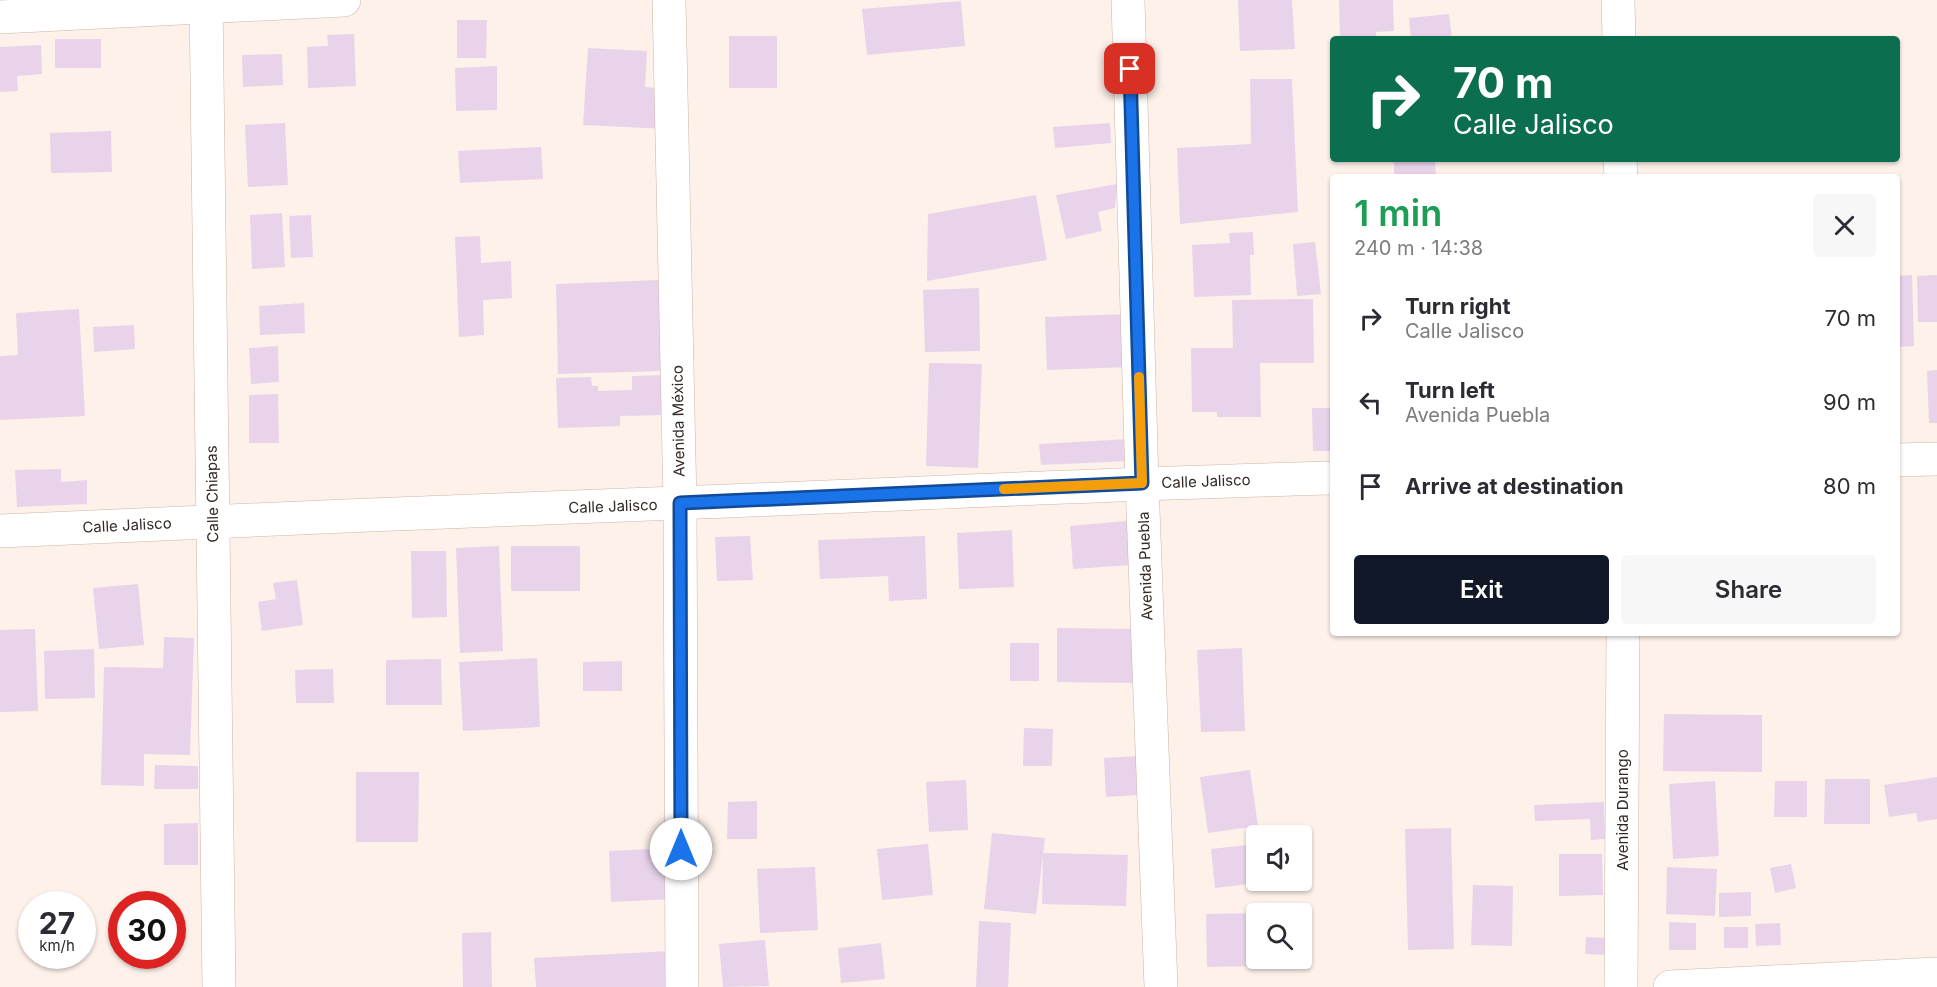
<!DOCTYPE html>
<meta charset="utf-8">
<style>
body{margin:0;font-family:Inter,sans-serif;background:#f7f7f7;color:#2b2b33;height:100vh;display:flex;flex-direction:column;font-size:22px;white-space:nowrap}
*{box-sizing:border-box;margin:0}
p{font-size:20px;color:#7c7c81}
.icon{flex:none;width:33px;height:33px;fill:none;stroke:currentColor;stroke-width:2;stroke-linecap:round;stroke-linejoin:round}
.map{position:relative;flex:1;overflow:hidden}
.details{position:absolute;left:1330px;top:174px;width:570px;height:462px;display:flex;flex-direction:column;background:#fff;border-radius:6px;box-shadow:0 2px 4px #0004}
.details>*{flex:none}
.top-card{position:absolute;left:1330px;top:36px;width:570px;height:126px;border-radius:6px;box-shadow:0 2px 4px #0004;background:#0b6e4f;color:#fff;overflow:hidden}
.fabs{position:absolute;left:1246px;top:825px;display:grid;gap:12px}
.fabs a{display:grid;place-items:center;width:66px;height:66px;border-radius:6px;background:#fff;box-shadow:0 2px 4px #0004;font-size:30px}
.speed{position:absolute;left:18px;top:891px;display:flex;gap:12px;font-size:30px;font-weight:700;text-align:center}
.speed>*{display:grid;place-content:center;width:78px;height:78px;border-radius:50%;background:#fff;box-shadow:0 2px 4px #0004;line-height:1}
.speed small{font-size:15px;font-weight:400}
.speed .limit{border:9px solid #d22;background:#fff;color:#111}
.pin{position:absolute;display:grid;place-items:center;width:51px;height:51px;color:#fff;margin:-26px;border-radius:12px;box-shadow:0 3px 9px #0006}
.me{position:absolute;width:66px;margin:-33px;rotate:0deg;stroke-linejoin:round;filter:drop-shadow(0 0 4px #0008)}
.turn{display:flex;align-items:center;gap:21px;height:126px;padding:0 24px;font-size:27px}
.turn .icon{width:78px;height:78px;stroke-width:2.5}
.turn b{display:block;font-size:42px;line-height:51px}
.round{display:grid;place-items:center;flex:none;width:63px;height:63px;border-radius:6px;background:#f7f7f7}
.headline{display:flex;align-items:center;justify-content:space-between;height:102px;padding:0 24px}
h1{font-size:36px;font-weight:600;line-height:45px;color:#1e9e55}
.primary-button{display:flex;gap:12px;margin-top:auto;padding:12px 24px}
.primary-button a{flex:1;height:69px;border-radius:6px;background:#111827;color:#fff;font-size:24px;font-weight:600;line-height:69px;text-align:center}
.primary-button a+a{background:#f7f7f7;color:#2b2b33}
ul{padding:0;list-style:none}
li{display:flex;align-items:center;gap:18px;height:84px;padding:0 24px}
li div{flex:1}
li b{display:block;font-size:22px}
li em{font-style:normal}
.map>svg:first-child{display:block}
.building{fill:#e8d3eb}
.lines{fill:none;stroke-linecap:round;stroke-linejoin:round}
.minor-casing{stroke:#d0b3a4;stroke-width:34}
.minor{stroke:#fff;stroke-width:33}
.route-casing{stroke:#114b97;stroke-width:15}
.route{stroke:#1a73e8;stroke-width:10}
.slow{stroke:#f59e0b;stroke-width:10}
.labels{text-anchor:middle;dominant-baseline:central;stroke-width:4.5;stroke-linejoin:round;paint-order:stroke}
.street-label{font-size:15px;fill:#342923;stroke:#fff}
</style>
<div class="map">
<svg width="1937" height="987" viewBox="0 0 1937 987">
<rect width="100%" height="100%" fill="#fdf1ea"/>
<!-- building -->
<g class="building">
<path d="M1238,0H1292L1295,49L1240,51Z"/>
<path d="M1339,0H1393L1394,31L1376,32V39H1340Z"/>
<path d="M961,1L965,46L867,55L862,9Z"/>
<path d="M1449,14L1452,39H1411L1409,18Z"/>
<path d="M457,20H487L486,58H457Z"/>
<path d="M354,34L356,86L308,88L307,47L328,46L327,35Z"/>
<rect x="729" y="36" width="48" height="52"/>
<rect x="55" y="39" width="46" height="29"/>
<path d="M41,45L42,74L17,76L18,91L0,92V47Z"/>
<path d="M588,48L647,51L645,87L669,89L667,129L583,125Z"/>
<path d="M282,54L283,85L243,87L242,55Z"/>
<path d="M497,66V110L456,111L455,68Z"/>
<path d="M1250,79H1292L1298,212L1180,224L1177,148L1251,144Z"/>
<path d="M285,123L288,185L248,187L245,125Z"/>
<path d="M1110,123L1111,143L1055,148L1053,127Z"/>
<path d="M111,131L112,172L51,173L50,133Z"/>
<path d="M541,147L543,179L460,183L458,151Z"/>
<path d="M1394,159H1435L1436,177H1407V174L1394,175Z"/>
<path d="M1117,184L1115,208L1098,212L1102,231L1066,239L1056,195Z"/>
<path d="M1036,195L1047,260L927,281L928,214Z"/>
<path d="M282,213L285,267L252,269L250,215Z"/>
<path d="M311,215L313,257L291,258L289,216Z"/>
<path d="M1253,232L1254,255H1250L1251,295L1194,297L1192,245L1230,243L1229,233Z"/>
<path d="M480,236L481,263L511,261L512,298L483,300L484,335L459,337L455,237Z"/>
<path d="M1315,242L1321,294L1297,296L1293,244Z"/>
<path d="M1912,275L1914,346L1898,347V276Z"/>
<path d="M1937,275V322H1918L1917,276Z"/>
<path d="M659,280L662,371L558,374L556,284Z"/>
<path d="M979,288L980,351L925,352L923,290Z"/>
<path d="M1313,299L1314,363H1260L1261,417H1217V412H1192L1191,348H1233L1232,300Z"/>
<path d="M304,303L305,333L260,335L259,306Z"/>
<path d="M79,309L85,416L0,420V356L18,355L16,313Z"/>
<path d="M1126,314L1128,367L1047,370L1045,317Z"/>
<path d="M134,325L135,349L94,352L93,327Z"/>
<path d="M278,346L279,382L251,384L249,348Z"/>
<path d="M929,363L982,364L978,468L926,466Z"/>
<path d="M1937,370V423H1929L1927,371Z"/>
<path d="M666,375V415L620,416V426L558,428L556,378L591,377L592,386H598V391L632,390V376Z"/>
<path d="M278,394L279,443H249V395Z"/>
<path d="M1312,408H1334V451H1313Z"/>
<path d="M1129,439L1130,461L1041,465L1039,444Z"/>
<path d="M61,469V482L87,480V504L17,507L15,470Z"/>
<path d="M1127,521L1131,565L1073,569L1070,526Z"/>
<path d="M1012,530L1014,587L959,589L957,533Z"/>
<path d="M750,536L753,580L717,581L715,537Z"/>
<path d="M925,536L927,599L889,601L888,576L820,579L818,540Z"/>
<path d="M499,546L503,651L460,653L456,548Z"/>
<rect x="511" y="546" width="69" height="45"/>
<path d="M411,551H446L447,617L412,618Z"/>
<path d="M297,580L303,625L262,631L258,602L276,599L273,583Z"/>
<path d="M138,584L144,645L99,649L93,588Z"/>
<path d="M1057,628L1135,629V683L1057,682Z"/>
<path d="M35,629L38,711L0,712V630Z"/>
<path d="M164,637L194,638L190,755L144,754V786L101,785L104,667L163,668Z"/>
<rect x="1010" y="643" width="29" height="38"/>
<path d="M1242,648L1245,731L1201,732L1197,650Z"/>
<path d="M94,649L95,698L45,699L44,651Z"/>
<path d="M537,658L540,727L463,731L459,662Z"/>
<path d="M441,659L442,705H386V660Z"/>
<path d="M622,661V691H583V662Z"/>
<path d="M333,669L334,703H296L295,670Z"/>
<path d="M1664,714L1762,715V772L1663,771Z"/>
<path d="M1024,728L1053,729L1052,766H1023Z"/>
<path d="M1137,756L1139,795L1106,797L1104,758Z"/>
<path d="M155,765L198,766V789H154Z"/>
<path d="M1250,770L1258,826L1208,833L1200,777Z"/>
<path d="M356,772H419L418,842H356Z"/>
<path d="M1937,777V819L1918,822L1916,813L1889,817L1884,785Z"/>
<path d="M1825,779H1870V824H1824Z"/>
<path d="M966,780L968,830L929,832L926,782Z"/>
<path d="M1715,781L1719,856L1673,859L1669,784Z"/>
<path d="M1775,781H1807V817H1774Z"/>
<path d="M757,801V839H727L728,802Z"/>
<path d="M1604,802L1605,839L1591,840L1590,819L1535,821L1534,805Z"/>
<path d="M198,823V865H164V824Z"/>
<path d="M1451,828L1454,949L1408,950L1405,829Z"/>
<path d="M992,833L1045,838L1036,914L984,909Z"/>
<path d="M1302,838H1304L1309,877L1302,878Z"/>
<path d="M928,844L933,895L882,900L877,849Z"/>
<path d="M1257,844V880L1266,882L1215,888L1211,849Z"/>
<path d="M671,848L673,899L611,902L609,851Z"/>
<path d="M1043,853L1128,855L1126,906L1042,904Z"/>
<path d="M1559,854H1602L1603,895L1559,896Z"/>
<path d="M1791,864L1796,888L1775,893L1770,868Z"/>
<path d="M815,867L818,930L760,933L757,869Z"/>
<path d="M1667,867L1717,869L1715,916L1666,914Z"/>
<path d="M1473,885L1513,886L1512,946L1471,945Z"/>
<path d="M1751,892V916L1719,917V893Z"/>
<path d="M1256,913L1257,966L1207,967L1206,914Z"/>
<path d="M979,921L1011,923L1008,987H976Z"/>
<path d="M1669,922L1696,923V950H1669Z"/>
<path d="M1780,923L1781,945L1756,946L1755,924Z"/>
<rect x="1724" y="927" width="24" height="21"/>
<path d="M491,932L492,987H463L462,933Z"/>
<path d="M1586,937L1606,938L1605,955L1585,954Z"/>
<path d="M765,940L769,986L723,987L719,944Z"/>
<path d="M881,943L885,979L841,983L838,948Z"/>
<path d="M671,951L673,987H536L534,958Z"/>
</g>
<g class="lines">
<!-- minor casing -->
<g class="minor-casing">
<g id="minor">
<path d="M206,0L219,987"/>
<path d="M669,0L680,503L682,987"/>
<path d="M1128,0L1142,483L1161,987"/>
<path d="M1618,0L1619,39"/>
<path d="M0,17L344,0"/>
<path d="M1620,159L1621,177"/>
<path d="M1898,460L1937,459"/>
<path d="M0,531C226,520 451,512 677,503C896,495 1114,483 1334,478"/>
<path d="M1621,987L1623,633"/>
<path d="M1670,987L1937,974"/>
</g>
</g>
<!-- minor -->
<use href="#minor" class="minor"/>
</g>
<g class="lines">
<!-- route casing -->
<g class="route-casing">
<path id="route" d="M681,849L680,503L1142,483L1130,69"/>
</g>
<!-- route -->
<use href="#route" class="route"/>
<!-- slow -->
<path class="slow" d="M1004,489L1142,483L1139,377"/>
</g>
<g class="labels">
<!-- street labels -->
<g class="street-label">
<text transform="translate(678 421) rotate(-91)">Avenida México</text>
<text transform="translate(1206 481) rotate(-2)">Calle Jalisco</text>
<text transform="translate(212 494) rotate(-91)">Calle Chiapas</text>
<text transform="translate(613 506) rotate(-2)">Calle Jalisco</text>
<text transform="translate(127 525) rotate(-3)">Calle Jalisco</text>
<text transform="translate(1145 566) rotate(-92)">Avenida Puebla</text>
<text transform="translate(1622 810) rotate(-90)">Avenida Durango</text>
</g>
</g>
</svg>
<div class="fabs">
<a><svg class="icon" aria-label="sound" viewBox="0 0 24 24"><path d="M4 9h4l5-4v14l-5-4H4zM17 9q2 3 0 6"/></svg></a>
<a><svg class="icon" aria-label="search" viewBox="0 0 24 24"><circle cx="10" cy="10" r="6"/><path d="M15 15l6 6"/></svg></a>
</div>
<div class="speed"><div>27<small>km/h</small></div><div class="limit">30</div></div>
<div class="pin" style="left:1130px;top:69px;background:#d93025"><svg class="icon" aria-label="arrive" viewBox="0 0 24 24"><path d="M6 21V4h12l-3 4 3 4H6"/></svg></div>
<svg class="me" style="left:681px;top:849px" viewBox="-20 -20 40 40"><circle r="19" fill="#fff"/><path d="M0-13L10 11 0 6-10 11z" fill="#1a73e8"/></svg>
<div class="top-card">
<div class="turn"><svg class="icon" aria-label="right" viewBox="0 0 24 24"><path d="M7 20v-9h11M14 6l5 5-5 5"/></svg><div><b>70 m</b>Calle Jalisco</div></div>
</div>
<section class="details">
<div class="headline"><div><h1>1 min</h1><p>240 m · 14:38</p></div><a class="round"><svg class="icon" aria-label="close" viewBox="0 0 24 24"><path d="M6 6l12 12M18 6L6 18"/></svg></a></div>
<ul>
<li><svg class="icon" aria-label="right" viewBox="0 0 24 24"><path d="M7 20v-9h11M14 6l5 5-5 5"/></svg><div><b>Turn right</b><p>Calle Jalisco</p></div><em>70 m</em></li>
<li><svg class="icon" aria-label="left" viewBox="0 0 24 24"><path d="M17 20v-9H6M10 6l-5 5 5 5"/></svg><div><b>Turn left</b><p>Avenida Puebla</p></div><em>90 m</em></li>
<li><svg class="icon" aria-label="arrive" viewBox="0 0 24 24"><path d="M6 21V4h12l-3 4 3 4H6"/></svg><div><b>Arrive at destination</b></div><em>80 m</em></li>
</ul>
<div class="primary-button"><a>Exit</a><a>Share</a></div>
</section>
</div>
